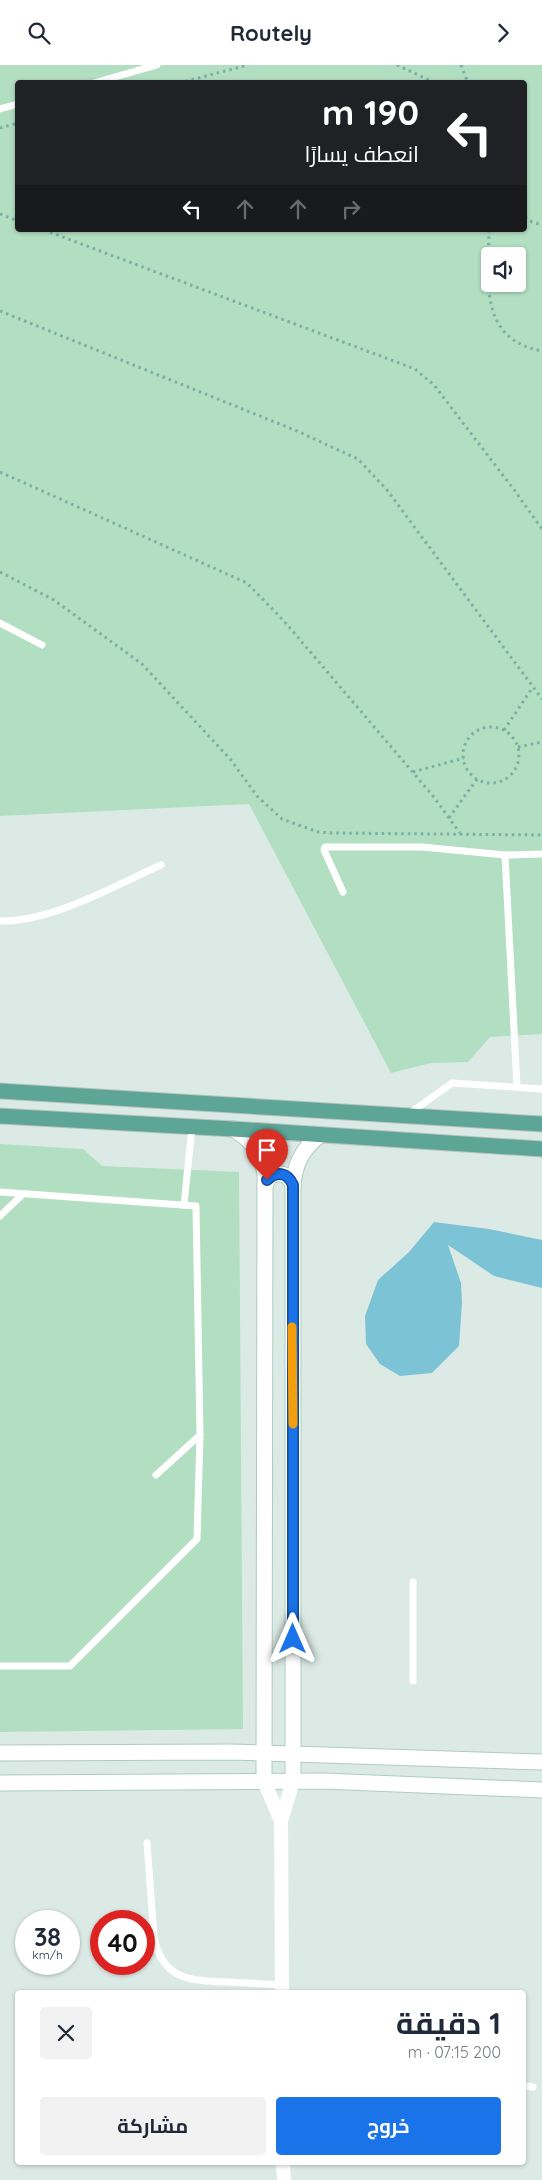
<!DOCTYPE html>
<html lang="ar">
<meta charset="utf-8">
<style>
body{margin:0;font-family:Quicksand,Cairo,sans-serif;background:#f2f2f3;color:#1f2937;direction:rtl;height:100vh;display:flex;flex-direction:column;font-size:19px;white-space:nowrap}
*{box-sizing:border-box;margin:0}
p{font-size:16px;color:#747a83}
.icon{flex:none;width:28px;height:28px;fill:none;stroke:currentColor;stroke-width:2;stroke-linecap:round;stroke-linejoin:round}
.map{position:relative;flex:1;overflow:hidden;direction:ltr}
.drawer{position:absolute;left:15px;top:1925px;width:511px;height:175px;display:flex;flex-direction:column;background:#fff;border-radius:5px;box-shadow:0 1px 4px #0004;direction:rtl}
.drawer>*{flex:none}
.guide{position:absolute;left:15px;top:15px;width:512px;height:152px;border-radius:5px;box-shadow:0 1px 4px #0004;direction:rtl;background:#202124;color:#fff;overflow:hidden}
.buttons{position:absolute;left:481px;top:182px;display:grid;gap:10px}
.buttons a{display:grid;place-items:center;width:45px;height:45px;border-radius:5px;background:#fff;box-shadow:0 1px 4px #0004;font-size:25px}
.speed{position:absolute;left:15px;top:1845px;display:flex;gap:10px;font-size:25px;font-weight:700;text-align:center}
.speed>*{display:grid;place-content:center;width:65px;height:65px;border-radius:50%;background:#fff;box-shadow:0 1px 4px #0004;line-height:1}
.speed small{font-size:12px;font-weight:400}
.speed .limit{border:8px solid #d22;background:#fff;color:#111}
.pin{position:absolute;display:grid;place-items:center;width:42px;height:42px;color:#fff;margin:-51px -21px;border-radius:50% 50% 50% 0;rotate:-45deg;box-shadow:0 0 5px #0007}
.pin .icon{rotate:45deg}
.me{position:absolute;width:55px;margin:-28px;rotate:0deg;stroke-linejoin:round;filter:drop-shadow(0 0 4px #0008)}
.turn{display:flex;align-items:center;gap:18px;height:105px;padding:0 25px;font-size:22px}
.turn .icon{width:65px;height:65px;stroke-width:2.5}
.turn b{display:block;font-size:35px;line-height:42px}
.lanes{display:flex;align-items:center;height:48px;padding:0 25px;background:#0003;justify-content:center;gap:25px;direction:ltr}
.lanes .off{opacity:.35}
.round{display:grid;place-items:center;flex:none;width:52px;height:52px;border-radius:5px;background:#f2f2f3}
.summary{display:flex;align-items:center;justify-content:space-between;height:85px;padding:0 25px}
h1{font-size:30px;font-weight:700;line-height:38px}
.action{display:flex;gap:10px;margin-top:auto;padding:10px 25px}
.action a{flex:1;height:58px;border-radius:5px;background:#1a73e8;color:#fff;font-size:20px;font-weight:700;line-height:58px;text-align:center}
.action a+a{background:#f2f2f3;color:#1f2937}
header{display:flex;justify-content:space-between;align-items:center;height:65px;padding:0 25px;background:#fff;font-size:22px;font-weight:700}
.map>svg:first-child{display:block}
.green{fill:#b2dec1;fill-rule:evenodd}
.water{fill:#7dc3d6}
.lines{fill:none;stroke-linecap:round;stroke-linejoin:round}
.secondary-casing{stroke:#aecbc2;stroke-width:17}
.primary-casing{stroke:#bbc4c2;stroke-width:17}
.path{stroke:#79b1a3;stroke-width:3;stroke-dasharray:2.5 4;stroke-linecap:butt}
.lane{stroke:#fff;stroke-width:7}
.street{stroke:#fff;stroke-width:14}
.secondary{stroke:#fff;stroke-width:15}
.primary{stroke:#5ca597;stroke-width:15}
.route-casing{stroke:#114b97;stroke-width:12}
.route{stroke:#1a73e8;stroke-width:9}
.slow{stroke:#f59e0b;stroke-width:9}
</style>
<header><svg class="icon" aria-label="forward" viewBox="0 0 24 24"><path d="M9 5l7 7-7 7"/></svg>Routely<svg class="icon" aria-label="search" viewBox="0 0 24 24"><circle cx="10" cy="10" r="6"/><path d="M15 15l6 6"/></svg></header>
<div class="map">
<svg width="542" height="2115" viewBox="0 0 542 2115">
<rect width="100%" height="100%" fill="#dceae5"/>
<!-- green -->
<g class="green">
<path d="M0,0H542V969L490,972L468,997L431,998L391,1008L249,739L0,751ZM18,18H525V165H18ZM490,191H518V219H490Z"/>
<path d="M0,1079L83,1084L102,1101L239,1107L243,1664L0,1667Z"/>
</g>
<!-- water -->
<path class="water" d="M434,1157L489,1164L542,1175V1223L494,1211L448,1180L461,1218L462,1238L459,1281L432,1308L400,1311L380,1299L366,1279L365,1251L378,1215L409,1187Z"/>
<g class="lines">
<!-- secondary casing -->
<g class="secondary-casing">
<g id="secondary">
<path d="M233,1064C252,1075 261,1088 265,1109L264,1716"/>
<path d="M265,1121C270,1105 287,1105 293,1120"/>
<path d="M0,1688L231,1687L542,1697"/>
<path d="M293,1716V1120C295,1099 302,1084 320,1070"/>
<path d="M0,1718L324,1716L542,1725"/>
</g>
</g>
<!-- primary casing -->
<g class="primary-casing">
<g id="primary">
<path d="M0,1026L542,1059"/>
<path d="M0,1051L233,1064L542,1084"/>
</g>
</g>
<!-- path -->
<g class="path">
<path d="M397,0L435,18"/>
<path d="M461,0L468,18"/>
<path d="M179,18L248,0"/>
<path d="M0,63L18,58"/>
<path d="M0,149L18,156"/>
<path d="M525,152L532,157L542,160"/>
<path d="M44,165L415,304L434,320L515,426L542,464"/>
<path d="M489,165C489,214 477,274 542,286"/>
<path d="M0,246L297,366L358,394L387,425L542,634"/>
<path d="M0,407L247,518L284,556L433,731L460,768"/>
<path d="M0,507L54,535L142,599L231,695L257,731L282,754L318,767L331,768L542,770"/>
<circle cx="491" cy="690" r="28"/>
<path d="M504,665L533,622"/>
<path d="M518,682L542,677"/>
<path d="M413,707L464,693"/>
<path d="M449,753L477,714"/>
</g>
<!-- lane -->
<g class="lane">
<path d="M94,18L157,0"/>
<path d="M0,44L18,39"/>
<path d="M0,558L42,580"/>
<path d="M505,790L517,1022"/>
<path d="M343,827L324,785L325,782H422L505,790L542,789"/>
<path d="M0,856C52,857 114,821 161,800"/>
<path d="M410,1048L452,1018L542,1024"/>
<path d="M0,1127L196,1141L200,1370L197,1474L70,1601H0"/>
<path d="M184,1140L192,1062"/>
<path d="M0,1151L23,1129"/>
<path d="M156,1410L200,1370"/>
<path d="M413,1616V1517"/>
<path d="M147,1778L154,1872C162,1915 191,1916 227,1917C246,1918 264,1919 282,1920"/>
<path d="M524,2021L533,2022"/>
</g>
<!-- street -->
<g class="street">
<path d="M264,1716L281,1756"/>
<path d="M282,1928L281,1756L293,1716"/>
<path d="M283,2098L284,2115"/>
</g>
<!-- secondary -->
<use href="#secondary" class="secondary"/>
<!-- primary -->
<use href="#primary" class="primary"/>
</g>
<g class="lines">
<!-- route casing -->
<g class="route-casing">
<path id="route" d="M267,1115C277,1105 288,1108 293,1120V1574"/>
</g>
<!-- route -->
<use href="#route" class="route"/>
<!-- slow -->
<path class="slow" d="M292,1262L293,1359"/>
</g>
</svg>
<div class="buttons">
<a><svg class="icon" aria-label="sound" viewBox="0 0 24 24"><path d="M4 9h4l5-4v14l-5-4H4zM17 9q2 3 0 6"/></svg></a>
</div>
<div class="speed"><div>38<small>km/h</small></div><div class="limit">40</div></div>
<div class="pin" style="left:267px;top:1115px;background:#d93025"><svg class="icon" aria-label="arrive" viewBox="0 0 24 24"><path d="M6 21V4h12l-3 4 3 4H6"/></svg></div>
<svg class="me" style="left:293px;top:1574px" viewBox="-20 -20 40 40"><path d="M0-17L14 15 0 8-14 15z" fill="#1a73e8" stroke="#fff" stroke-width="4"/></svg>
<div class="guide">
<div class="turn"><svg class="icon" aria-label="left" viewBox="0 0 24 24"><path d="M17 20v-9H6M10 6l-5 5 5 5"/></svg><div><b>190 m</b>انعطف يسارًا</div></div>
<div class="lanes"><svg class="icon" aria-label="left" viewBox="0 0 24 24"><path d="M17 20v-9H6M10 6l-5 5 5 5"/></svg><svg class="icon off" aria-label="ahead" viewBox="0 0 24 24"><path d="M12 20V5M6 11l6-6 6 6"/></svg><svg class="icon off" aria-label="ahead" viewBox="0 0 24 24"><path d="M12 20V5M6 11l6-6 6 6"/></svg><svg class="icon off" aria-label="right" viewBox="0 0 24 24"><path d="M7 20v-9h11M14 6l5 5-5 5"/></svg></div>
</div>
<section class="drawer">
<div class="summary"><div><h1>1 دقيقة</h1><p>200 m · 07:15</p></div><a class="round"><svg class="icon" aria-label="close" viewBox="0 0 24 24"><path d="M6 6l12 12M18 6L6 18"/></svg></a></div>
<div class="action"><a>خروج</a><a>مشاركة</a></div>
</section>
</div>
